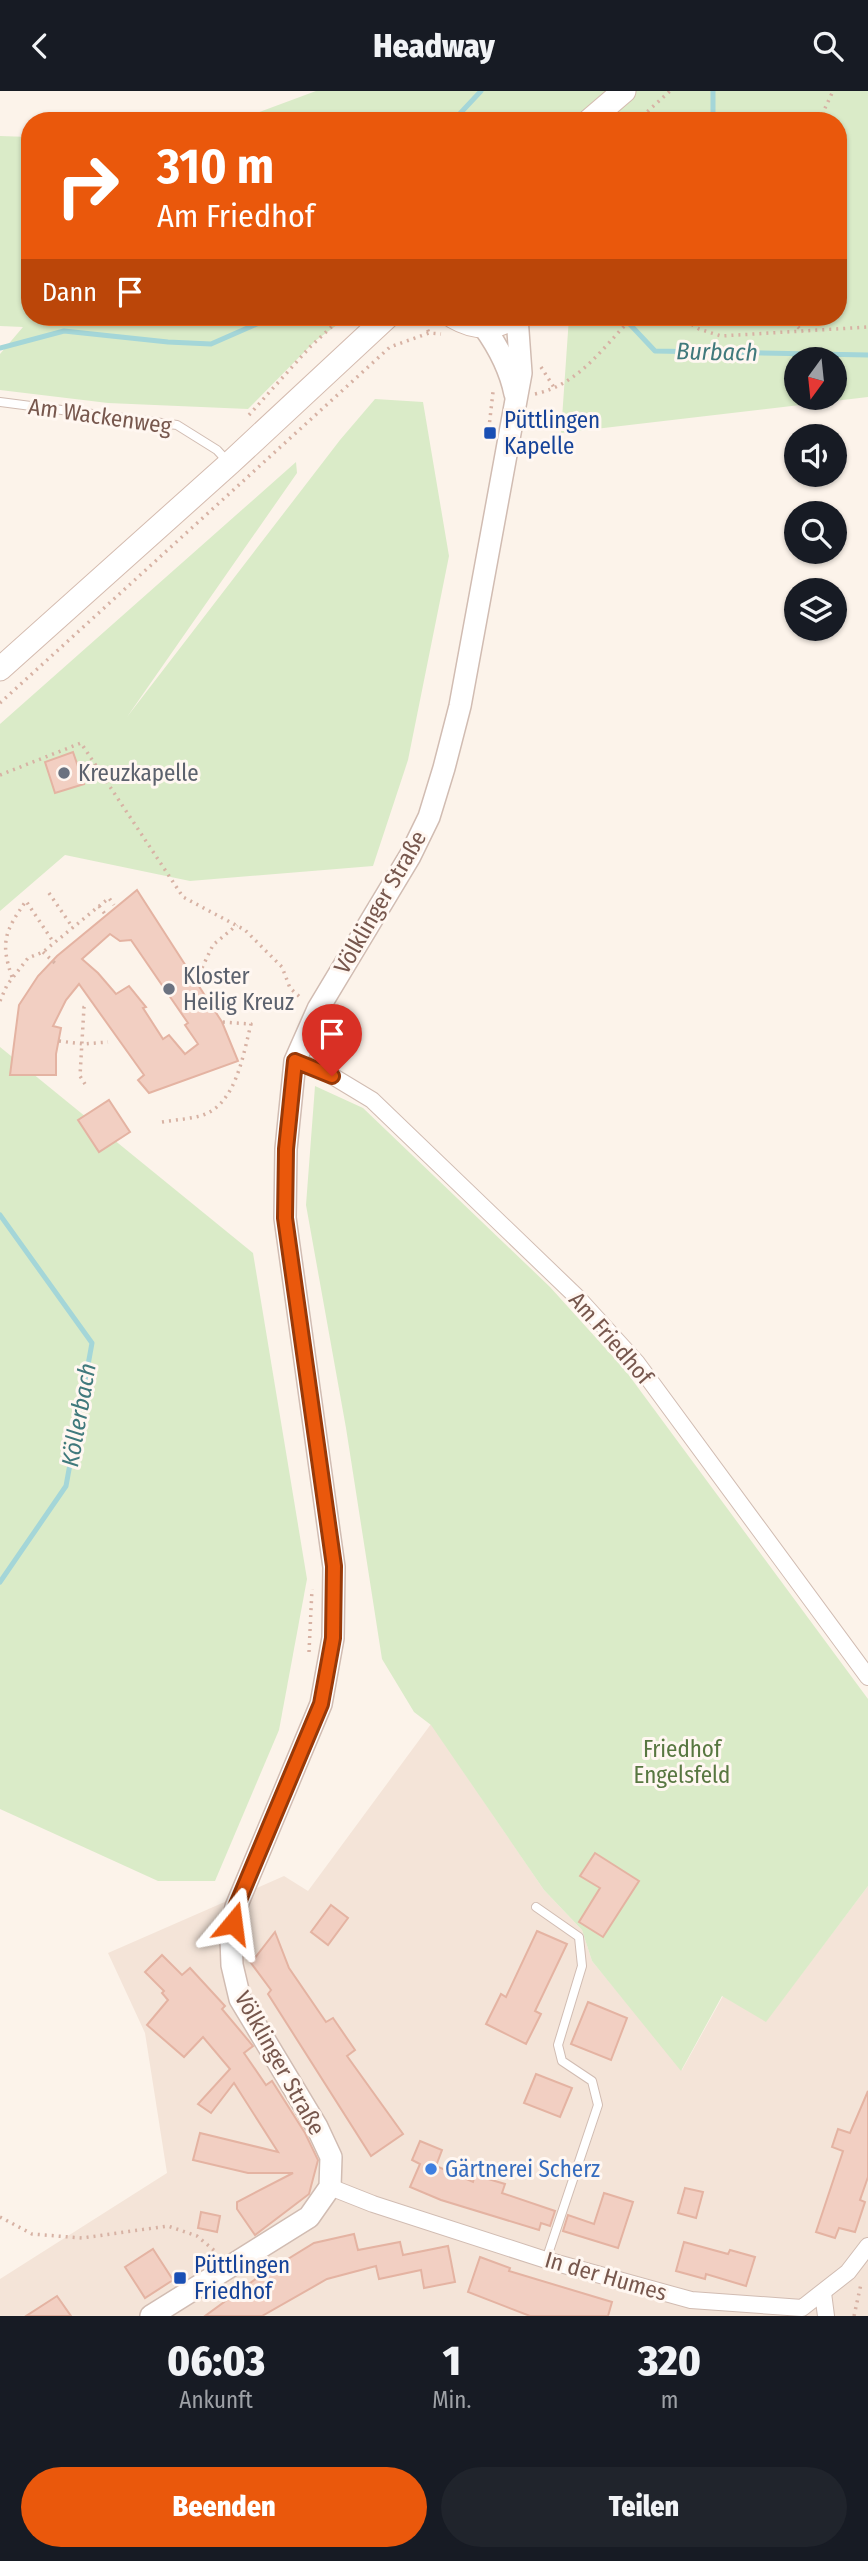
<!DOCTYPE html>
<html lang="de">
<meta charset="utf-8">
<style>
body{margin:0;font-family:"Fira Sans Condensed",sans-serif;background:#20242c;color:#f1f3f6;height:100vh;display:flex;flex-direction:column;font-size:26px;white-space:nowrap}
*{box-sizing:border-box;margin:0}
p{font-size:23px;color:#9ea1a6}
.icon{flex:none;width:38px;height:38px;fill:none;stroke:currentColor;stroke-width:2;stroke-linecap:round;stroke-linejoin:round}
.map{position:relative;height:2225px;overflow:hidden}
.details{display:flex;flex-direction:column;background:#171b24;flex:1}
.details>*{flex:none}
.banner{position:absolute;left:21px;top:21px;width:826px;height:214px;border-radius:28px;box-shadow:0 2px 5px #0004;background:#ea580c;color:#fff;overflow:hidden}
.needle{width:46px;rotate:195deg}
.controls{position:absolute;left:784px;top:256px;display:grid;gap:14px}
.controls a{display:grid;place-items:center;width:63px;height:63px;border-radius:50%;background:#171b24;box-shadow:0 2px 5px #0004;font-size:35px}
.pin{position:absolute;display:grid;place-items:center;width:60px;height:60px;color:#fff;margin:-72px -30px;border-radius:50% 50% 50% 0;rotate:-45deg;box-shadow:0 0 7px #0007}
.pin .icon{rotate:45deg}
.me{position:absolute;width:77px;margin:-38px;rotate:16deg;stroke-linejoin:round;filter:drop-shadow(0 0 5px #0008)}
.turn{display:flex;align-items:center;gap:24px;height:147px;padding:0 21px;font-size:32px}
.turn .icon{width:91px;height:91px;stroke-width:2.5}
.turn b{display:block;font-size:49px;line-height:60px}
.then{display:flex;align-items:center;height:66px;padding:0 21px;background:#0003;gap:14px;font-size:26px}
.eta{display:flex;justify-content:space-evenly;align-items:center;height:119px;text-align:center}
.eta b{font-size:42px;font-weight:800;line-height:49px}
.button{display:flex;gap:14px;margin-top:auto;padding:14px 21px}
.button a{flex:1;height:80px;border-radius:42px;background:#ea580c;color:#fff;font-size:28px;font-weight:800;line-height:80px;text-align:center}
.button a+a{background:#20242c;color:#f1f3f6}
header{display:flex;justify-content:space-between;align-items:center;height:91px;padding:0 21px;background:#171b24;font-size:32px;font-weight:800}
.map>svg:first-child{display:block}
.residential{fill:#f4e4d8}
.green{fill:#daebc8;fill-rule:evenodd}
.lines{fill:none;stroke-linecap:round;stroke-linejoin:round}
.stream{stroke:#a4d6d8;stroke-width:5}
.building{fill:#f2cfc2;stroke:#e4b3a2;stroke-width:2;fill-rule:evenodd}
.service-casing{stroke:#d1bcb2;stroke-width:10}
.minor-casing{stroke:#d1bcb2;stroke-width:18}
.tertiary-casing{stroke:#d1bcb2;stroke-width:24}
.secondary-casing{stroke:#d4bbaf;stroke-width:25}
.path{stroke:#d7b2a4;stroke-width:3.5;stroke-dasharray:2 5;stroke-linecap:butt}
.service{stroke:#fff;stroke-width:8}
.minor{stroke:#fff;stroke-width:16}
.tertiary{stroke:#fff;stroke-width:21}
.secondary{stroke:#fff;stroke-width:23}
.route-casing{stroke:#983908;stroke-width:18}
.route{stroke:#ea580c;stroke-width:12}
.transit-dot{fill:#1a4fb4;stroke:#fff7f1;stroke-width:2.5}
.worship-dot{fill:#6b7280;stroke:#fff7f1;stroke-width:2.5}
.shop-dot{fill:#3f7fe0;stroke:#fff7f1;stroke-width:2.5}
.labels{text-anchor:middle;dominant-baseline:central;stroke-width:6;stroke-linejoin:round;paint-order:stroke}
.street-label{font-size:23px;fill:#77574d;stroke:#fff7f1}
.transit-label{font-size:23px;fill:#164399;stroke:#fff7f1;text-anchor:start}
.worship-label{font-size:23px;fill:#5b616d;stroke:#fff7f1;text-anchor:start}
.park-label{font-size:23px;fill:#587741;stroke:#fff7f1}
.shop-label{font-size:23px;fill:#366cbe;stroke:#fff7f1;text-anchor:start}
.water-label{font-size:24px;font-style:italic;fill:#40797c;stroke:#fff7f1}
</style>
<header><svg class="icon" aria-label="back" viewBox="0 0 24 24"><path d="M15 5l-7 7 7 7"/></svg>Headway<svg class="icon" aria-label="search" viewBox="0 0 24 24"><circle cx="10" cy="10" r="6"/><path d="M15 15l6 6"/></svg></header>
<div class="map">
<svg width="868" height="2225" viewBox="0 0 868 2225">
<rect width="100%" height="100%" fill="#fcf3ea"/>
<!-- residential -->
<path class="residential" d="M431,1633L544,1799L582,1839L592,1870L682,1979L723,1905L766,1930L868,1795V2225H0V2188L167,2082L145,1942L108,1862L284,1785L308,1800Z"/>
<!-- green -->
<g class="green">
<path d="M316,0H868V306L561,342L569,226H838V30H235ZM796,268H835V306H796Z"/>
<path d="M0,45L30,46V226H348L315,250L248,318L108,312L0,299V263L23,236L0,235Z"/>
<path d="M375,308L423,311L449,465L408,669L373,775L190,790L65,764L0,820V633L296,371L297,382L127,626L340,349Z"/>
<path d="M0,956L253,1162L307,1488L279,1639L215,1790H158L0,1718Z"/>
<path d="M315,995L363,1017L550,1196L625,1279L868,1608V1795L766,1931L722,1905L681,1980L592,1870L582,1839L544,1799L431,1634L414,1621L382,1568L346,1337L306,1114Z"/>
</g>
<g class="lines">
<!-- stream -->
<g class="stream">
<path d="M713,0V30"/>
<path d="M453,30L481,0"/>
<path d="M623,226L655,260L868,264"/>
<path d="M0,257L64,240L168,251L211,253L259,232L265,226"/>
<path d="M0,1124L92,1252L66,1395L0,1491"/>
</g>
</g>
<!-- building -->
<g class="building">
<path d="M73,661L84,693L55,702L45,671Z"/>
<path d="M137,799L222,931L238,970L149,1002L138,989L144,984L79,893L66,909L53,935L61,937L56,963V984H10L19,914L38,885L57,865ZM110,843L120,850L131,849L188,932L185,934L198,953L185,963L169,944L163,948L143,917L146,916L129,895L116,903L98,882L82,868Z"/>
<path d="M109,1009L130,1041L99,1061L78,1029Z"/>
<path d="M595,1762L639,1790L603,1846L579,1831L600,1797L580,1785Z"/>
<path d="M331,1814L348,1827L328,1854L311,1841Z"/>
<path d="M537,1840L567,1853L535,1920L541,1923L526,1953L486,1933L501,1903L506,1906Z"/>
<path d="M275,1841L289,1877L326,1931L333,1927L355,1959L347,1965L403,2043L371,2065L268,1903L271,1899L251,1872Z"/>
<path d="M162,1864L182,1884L190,1877L225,1915L222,1918L253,1955L244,1962L266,1994L272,1990L305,2042L318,2069L309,2103L255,2144L237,2118V2111L293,2082H248L193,2069L200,2042L278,2061L234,1992L211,2022L198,2013L230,1978L203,1946L184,1966L147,1934L168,1909L162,1902L164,1900L145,1881Z"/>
<path d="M588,1911L627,1927L611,1969L571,1953Z"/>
<path d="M536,1983L572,1997L560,2026L524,2012Z"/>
<path d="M868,2000V2086L860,2109L865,2111L855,2141L839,2137L835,2147L816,2141L843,2060L832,2056L838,2038L850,2042Z"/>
<path d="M420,2050L442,2059L436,2075L473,2091L475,2084L505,2093L502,2102L555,2120L550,2135L541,2132L539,2139L441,2109L410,2096L420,2073L412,2069Z"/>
<path d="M685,2097L703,2101L696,2127L678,2122Z"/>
<path d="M604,2102L633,2111L618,2157L563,2140L568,2124L594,2133Z"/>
<path d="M201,2121L220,2125L217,2141L198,2137Z"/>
<path d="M354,2143L358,2159L400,2151L403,2164L448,2155L455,2191L424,2197L421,2179L379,2188L376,2175L327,2188L262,2225H205L257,2187L314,2152Z"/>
<path d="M684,2151L728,2163L730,2159L755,2166L746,2195L706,2183L705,2188L676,2180Z"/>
<path d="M153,2158L173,2189L145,2207L125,2176Z"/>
<path d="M480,2166L510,2177L509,2180L612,2211L608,2225H530L468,2201Z"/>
<path d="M57,2205L71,2225H26Z"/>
</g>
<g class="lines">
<!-- service casing -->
<g class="service-casing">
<g id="service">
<path d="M0,311L177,334L217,359L228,371"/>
<path d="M536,1816L579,1846L582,1875L558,1954L562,1970L592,1990L598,2014L546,2169"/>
</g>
</g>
<!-- minor casing -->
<g class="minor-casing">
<g id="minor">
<path d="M295,970L324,980L372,1009L578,1207L637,1272L868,1586"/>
<path d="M330,2096L373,2113L546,2169L691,2209L802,2217L848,2181L868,2155"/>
<path d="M823,2202L826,2225"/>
</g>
</g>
<!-- tertiary casing -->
<g class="tertiary-casing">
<g id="tertiary">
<path d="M484,236C499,257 510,278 515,303"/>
<path d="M151,2225L309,2126L330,2096L331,2066L317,2036L240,1908L232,1874L231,1847L236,1816L321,1613L333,1547L334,1476L285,1127L286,1058L295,970L318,918L410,765L429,726L444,677L460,615L521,282L517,226"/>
</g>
</g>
<!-- secondary casing -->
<g class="secondary-casing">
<g id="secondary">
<path d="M589,30L624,0"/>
<path d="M454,226C473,237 495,239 514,226"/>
<path d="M0,578L230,372L387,226"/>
</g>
</g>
<!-- path -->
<g class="path">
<path d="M637,30L670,0"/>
<path d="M819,30L833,0"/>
<path d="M422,226L429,242"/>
<path d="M680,226L699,238L721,245L868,236"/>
<path d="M788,226L803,241"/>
<path d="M541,276L555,298"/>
<path d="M535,303C580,293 602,257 633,226"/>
<path d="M249,324L310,256L342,226"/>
<path d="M488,345L493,301"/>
<path d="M0,612L390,256L429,242L441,243"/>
<path d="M0,684L81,652L183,806L245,839L282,876L290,897L301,907"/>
<path d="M49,802L73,837"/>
<path d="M99,815L105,823"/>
<path d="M43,861L58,875"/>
<path d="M199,883L213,854L237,834"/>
<path d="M12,886C0,851 5,840 26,810L54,852"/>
<path d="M0,910L7,894L28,867L43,861L109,807L114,814"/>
<path d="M59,950L83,953L108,951"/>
<path d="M85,993L80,985L84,916L87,913"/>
<path d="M162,1031C175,1029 188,1028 200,1025C236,1015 243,964 251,933L222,931"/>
<path d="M309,1561L312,1498"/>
<path d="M0,2126L32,2143L82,2147L168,2135L197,2145L216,2161"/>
<path d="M854,2225L861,2193"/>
</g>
<!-- service -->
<use href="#service" class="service"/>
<!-- minor -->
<use href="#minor" class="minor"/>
<!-- tertiary -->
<use href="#tertiary" class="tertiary"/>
<!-- secondary -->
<use href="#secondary" class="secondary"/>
</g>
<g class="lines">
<!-- route casing -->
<g class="route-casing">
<path id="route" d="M233,1832L236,1816L321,1613L333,1547L334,1475L285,1127L286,1058L295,970L332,985"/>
</g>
<!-- route -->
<use href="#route" class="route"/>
</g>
<!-- markers -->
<g class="transit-dot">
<rect x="483" y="335" width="14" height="14" rx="3.5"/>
<rect x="173" y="2180" width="14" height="14" rx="3.5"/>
</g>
<g class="worship-dot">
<circle cx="64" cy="682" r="7"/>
<circle cx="169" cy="898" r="7"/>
</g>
<circle class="shop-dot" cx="431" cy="2078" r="7"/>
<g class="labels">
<!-- street labels -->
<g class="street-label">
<text transform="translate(100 325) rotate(8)">Am Wackenweg</text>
<text transform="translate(380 811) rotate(-60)">Völklinger Straße</text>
<text transform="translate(611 1247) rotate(49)">Am Friedhof</text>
<text transform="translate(280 1972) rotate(61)">Völklinger Straße</text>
<text transform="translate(606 2185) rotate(16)">In der Humes</text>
</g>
<!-- transit labels -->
<g class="transit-label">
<text x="504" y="329">Püttlingen<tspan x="504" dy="26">Kapelle</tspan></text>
<text x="194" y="2174">Püttlingen<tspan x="194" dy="26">Friedhof</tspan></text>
</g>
<!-- worship labels -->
<g class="worship-label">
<text x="78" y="682">Kreuzkapelle</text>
<text x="183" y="885">Kloster<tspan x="183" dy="26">Heilig Kreuz</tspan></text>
</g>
<!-- park labels -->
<g class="park-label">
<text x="682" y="1658">Friedhof<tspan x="682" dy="26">Engelsfeld</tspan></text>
</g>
<!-- shop labels -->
<g class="shop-label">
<text x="445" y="2078">Gärtnerei Scherz</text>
</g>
<!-- water labels -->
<g class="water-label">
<text transform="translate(717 261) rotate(1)">Burbach</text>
<text transform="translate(79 1324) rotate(-80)">Köllerbach</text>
</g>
</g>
</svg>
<div class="controls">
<a><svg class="needle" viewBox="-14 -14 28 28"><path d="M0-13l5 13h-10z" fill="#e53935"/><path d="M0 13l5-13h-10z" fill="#9ea1a6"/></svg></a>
<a><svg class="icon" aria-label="sound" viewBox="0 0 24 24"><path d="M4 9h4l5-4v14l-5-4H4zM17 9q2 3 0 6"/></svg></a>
<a><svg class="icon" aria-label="search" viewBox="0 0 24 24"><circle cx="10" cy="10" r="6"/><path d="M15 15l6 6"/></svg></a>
<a><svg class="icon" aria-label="layers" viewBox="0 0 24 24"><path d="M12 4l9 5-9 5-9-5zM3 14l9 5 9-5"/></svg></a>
</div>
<div class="pin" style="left:332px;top:985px;background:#d93025"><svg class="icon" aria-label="arrive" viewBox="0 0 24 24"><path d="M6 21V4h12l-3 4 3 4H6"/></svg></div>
<svg class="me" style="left:233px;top:1832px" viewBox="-20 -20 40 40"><path d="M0-17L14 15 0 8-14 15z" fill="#ea580c" stroke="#fff" stroke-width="4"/></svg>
<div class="banner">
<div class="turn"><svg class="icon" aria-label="right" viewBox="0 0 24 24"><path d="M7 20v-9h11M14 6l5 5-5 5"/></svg><div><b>310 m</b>Am Friedhof</div></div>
<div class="then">Dann<svg class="icon" aria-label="arrive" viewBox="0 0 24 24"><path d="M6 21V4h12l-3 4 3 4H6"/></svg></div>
</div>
</div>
<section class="details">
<div class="eta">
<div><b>06:03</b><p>Ankunft</p></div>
<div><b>1</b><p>Min.</p></div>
<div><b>320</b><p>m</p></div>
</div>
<div class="button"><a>Beenden</a><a>Teilen</a></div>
</section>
